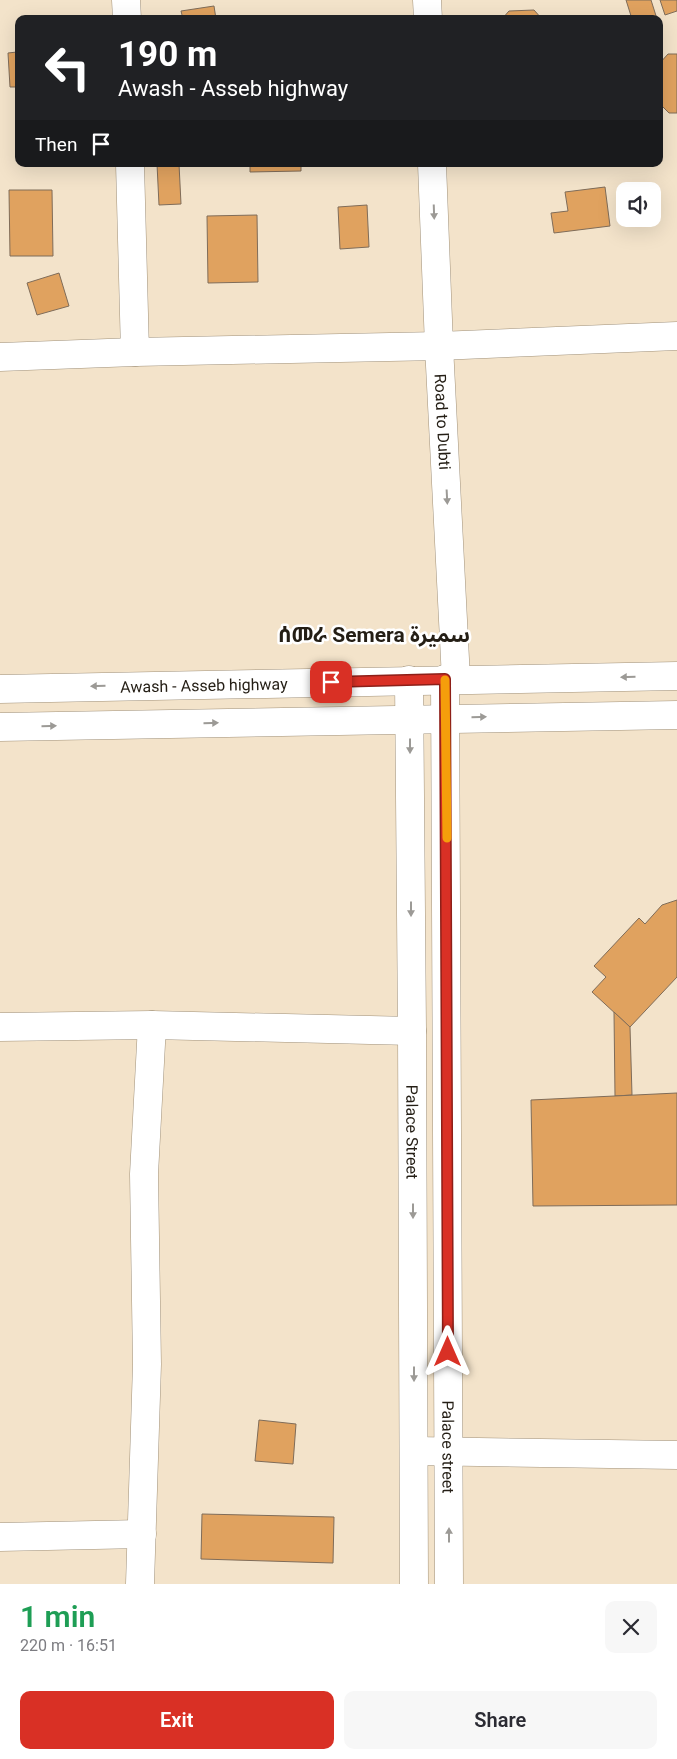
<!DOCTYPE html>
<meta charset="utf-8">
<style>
body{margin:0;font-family:Roboto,"Noto Sans Arabic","Noto Sans Ethiopic",sans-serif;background:#f7f7f7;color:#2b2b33;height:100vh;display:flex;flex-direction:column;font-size:19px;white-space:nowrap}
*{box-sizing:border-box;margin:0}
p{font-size:16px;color:#7c7c81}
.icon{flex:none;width:28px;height:28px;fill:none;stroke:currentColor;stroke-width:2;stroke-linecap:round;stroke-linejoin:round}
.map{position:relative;height:1584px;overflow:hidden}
.details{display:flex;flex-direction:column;background:#fff;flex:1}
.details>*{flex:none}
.hud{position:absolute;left:15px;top:15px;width:648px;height:152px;border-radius:10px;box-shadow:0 5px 20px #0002;background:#202124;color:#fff;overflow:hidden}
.buttons{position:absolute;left:616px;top:182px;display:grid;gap:10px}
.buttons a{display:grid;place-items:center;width:45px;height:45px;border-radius:10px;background:#fff;box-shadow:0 5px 20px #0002;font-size:25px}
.pin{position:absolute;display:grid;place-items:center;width:42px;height:42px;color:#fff;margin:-21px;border-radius:10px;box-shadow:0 2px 8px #0006}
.me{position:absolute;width:55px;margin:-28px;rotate:0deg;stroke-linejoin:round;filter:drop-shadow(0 0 4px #0008)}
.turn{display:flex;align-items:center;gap:18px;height:105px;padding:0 20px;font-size:22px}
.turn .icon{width:65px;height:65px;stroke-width:2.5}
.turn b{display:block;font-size:35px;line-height:42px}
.then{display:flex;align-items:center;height:48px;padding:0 20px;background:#0003;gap:10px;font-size:19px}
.round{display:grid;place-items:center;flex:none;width:52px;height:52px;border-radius:10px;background:#f7f7f7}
.headline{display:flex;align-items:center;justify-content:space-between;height:85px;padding:0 20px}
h1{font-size:30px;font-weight:600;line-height:38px;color:#1e9e55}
.primary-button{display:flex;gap:10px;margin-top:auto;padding:10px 20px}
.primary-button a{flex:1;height:58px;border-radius:10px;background:#d93025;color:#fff;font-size:20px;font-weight:600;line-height:58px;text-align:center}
.primary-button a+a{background:#f7f7f7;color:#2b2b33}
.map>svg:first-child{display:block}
.building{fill:#e0a25f;stroke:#7f6c59}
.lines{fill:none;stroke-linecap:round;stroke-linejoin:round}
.minor-casing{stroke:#a1927b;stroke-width:29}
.major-casing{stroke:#a1927b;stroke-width:29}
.highway-casing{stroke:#a1927b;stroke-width:29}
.minor{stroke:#fff;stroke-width:28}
.major{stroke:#fff;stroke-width:28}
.highway{stroke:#fff;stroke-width:28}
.oneway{fill:#9c9a96}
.route-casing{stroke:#8d1f18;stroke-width:12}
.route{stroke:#d93025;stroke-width:9}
.slow{stroke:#f59e0b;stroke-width:9}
.labels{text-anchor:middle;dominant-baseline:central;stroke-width:5;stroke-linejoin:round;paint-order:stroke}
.street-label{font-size:16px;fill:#241e15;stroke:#fff}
.district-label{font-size:21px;font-weight:bold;fill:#241e15;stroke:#fff}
</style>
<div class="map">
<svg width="677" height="1584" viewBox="0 0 677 1584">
<rect width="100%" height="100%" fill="#f3e3ca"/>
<!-- building -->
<g class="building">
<path d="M626,0H651L657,19H632Z"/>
<path d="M660,0H677V11L665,15Z"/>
<path d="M214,6L216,19H183L181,11Z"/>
<path d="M534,10L542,19H502L509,11Z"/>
<path d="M17,42H19V87H10L8,53L17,52Z"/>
<path d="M668,54H677V113H669L659,103V64Z"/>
<path d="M157,164H179L181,204L159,205Z"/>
<path d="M250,164H301V171L250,172Z"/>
<path d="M605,187L610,226L554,233L551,213L568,211L565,192Z"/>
<path d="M9,190H52L53,256H10Z"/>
<path d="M367,205L369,247L340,249L338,207Z"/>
<path d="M257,215L258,282L208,283L207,216Z"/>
<path d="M59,273L69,306L37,315L27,283Z"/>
<path d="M677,900V977L630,1027L592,992L606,977L594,966L639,918L645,924L662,905Z"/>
<path d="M614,1012L630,1027L632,1095L615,1096Z"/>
<path d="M677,1093V1205L533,1206L531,1100Z"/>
<path d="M259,1420L296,1424L293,1464L255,1461Z"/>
<path d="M202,1514L334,1517L333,1563L201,1559Z"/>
</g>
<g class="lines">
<!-- minor casing -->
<g class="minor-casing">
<g id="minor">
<path d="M126,0L127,19"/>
<path d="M130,164L135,352"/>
<path d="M0,357L135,352L439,346L677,336"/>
<path d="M0,1027L152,1025L412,1031"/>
<path d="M414,1451L677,1455"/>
<path d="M0,1537L142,1534"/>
<path d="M140,1584L147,1364L144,1174L152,1025"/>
</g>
</g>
<!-- major casing -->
<g class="major-casing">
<g id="major">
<path d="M427,0L428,19"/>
<path id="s1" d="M432,164L439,346L456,679"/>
<path id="s2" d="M445,679L449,1584"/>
<path id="s3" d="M409,680L412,1031L414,1584"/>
</g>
</g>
<!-- highway casing -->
<g class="highway-casing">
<g id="highway">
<path id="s4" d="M0,689L677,676"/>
<path d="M0,727L677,715"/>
</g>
</g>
<!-- minor -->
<use href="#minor" class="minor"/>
<!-- major -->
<use href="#major" class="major"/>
<!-- highway -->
<use href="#highway" class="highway"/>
</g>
<!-- one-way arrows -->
<defs><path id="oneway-solid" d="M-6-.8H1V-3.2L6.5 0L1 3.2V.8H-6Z" transform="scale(1.25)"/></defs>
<g class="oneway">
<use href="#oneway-solid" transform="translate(434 212) rotate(88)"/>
<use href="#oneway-solid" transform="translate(447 497) rotate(87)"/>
<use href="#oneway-solid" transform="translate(628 677) rotate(179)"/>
<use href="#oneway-solid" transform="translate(98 686) rotate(179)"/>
<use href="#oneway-solid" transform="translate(479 717) rotate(-1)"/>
<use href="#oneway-solid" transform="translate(211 723) rotate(-1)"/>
<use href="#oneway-solid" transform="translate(49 726) rotate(-1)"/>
<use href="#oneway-solid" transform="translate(410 746) rotate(90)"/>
<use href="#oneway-solid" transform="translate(411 909) rotate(90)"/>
<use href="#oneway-solid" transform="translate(413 1211) rotate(90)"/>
<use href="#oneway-solid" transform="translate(414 1374) rotate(90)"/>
<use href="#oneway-solid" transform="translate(449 1535) rotate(-90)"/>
</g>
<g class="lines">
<!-- route casing -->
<g class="route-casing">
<path id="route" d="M331,682L445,679L448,1352"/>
</g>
<!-- route -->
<use href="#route" class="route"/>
<!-- slow -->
<path class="slow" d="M445,680L447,838"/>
</g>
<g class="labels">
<!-- street labels -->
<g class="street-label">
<text stroke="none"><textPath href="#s1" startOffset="258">Road to Dubti</textPath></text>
<text stroke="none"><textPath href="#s4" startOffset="204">Awash - Asseb highway</textPath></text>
<text stroke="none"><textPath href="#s3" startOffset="452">Palace Street</textPath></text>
<text stroke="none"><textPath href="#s2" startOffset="768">Palace street</textPath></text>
</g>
<!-- district labels -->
<g class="district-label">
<text x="374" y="635">ሰመራ Semera سميرة</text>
</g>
</g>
</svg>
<div class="buttons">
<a><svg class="icon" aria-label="sound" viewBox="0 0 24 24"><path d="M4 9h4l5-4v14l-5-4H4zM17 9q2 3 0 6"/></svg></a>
</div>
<div class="pin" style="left:331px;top:682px;background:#d93025"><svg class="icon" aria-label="arrive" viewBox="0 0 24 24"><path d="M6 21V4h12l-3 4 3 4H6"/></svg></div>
<svg class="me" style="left:448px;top:1352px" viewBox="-20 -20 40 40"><path d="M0-17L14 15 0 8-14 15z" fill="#d93025" stroke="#fff" stroke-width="4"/></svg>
<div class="hud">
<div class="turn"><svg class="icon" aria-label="left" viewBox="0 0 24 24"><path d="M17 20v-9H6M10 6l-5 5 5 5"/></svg><div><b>190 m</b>Awash - Asseb highway</div></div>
<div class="then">Then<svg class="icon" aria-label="arrive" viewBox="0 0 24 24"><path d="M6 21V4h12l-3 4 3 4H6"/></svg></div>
</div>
</div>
<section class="details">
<div class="headline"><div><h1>1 min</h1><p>220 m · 16:51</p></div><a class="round"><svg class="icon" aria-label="close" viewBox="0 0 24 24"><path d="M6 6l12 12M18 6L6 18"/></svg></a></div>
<div class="primary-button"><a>Exit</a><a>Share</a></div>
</section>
